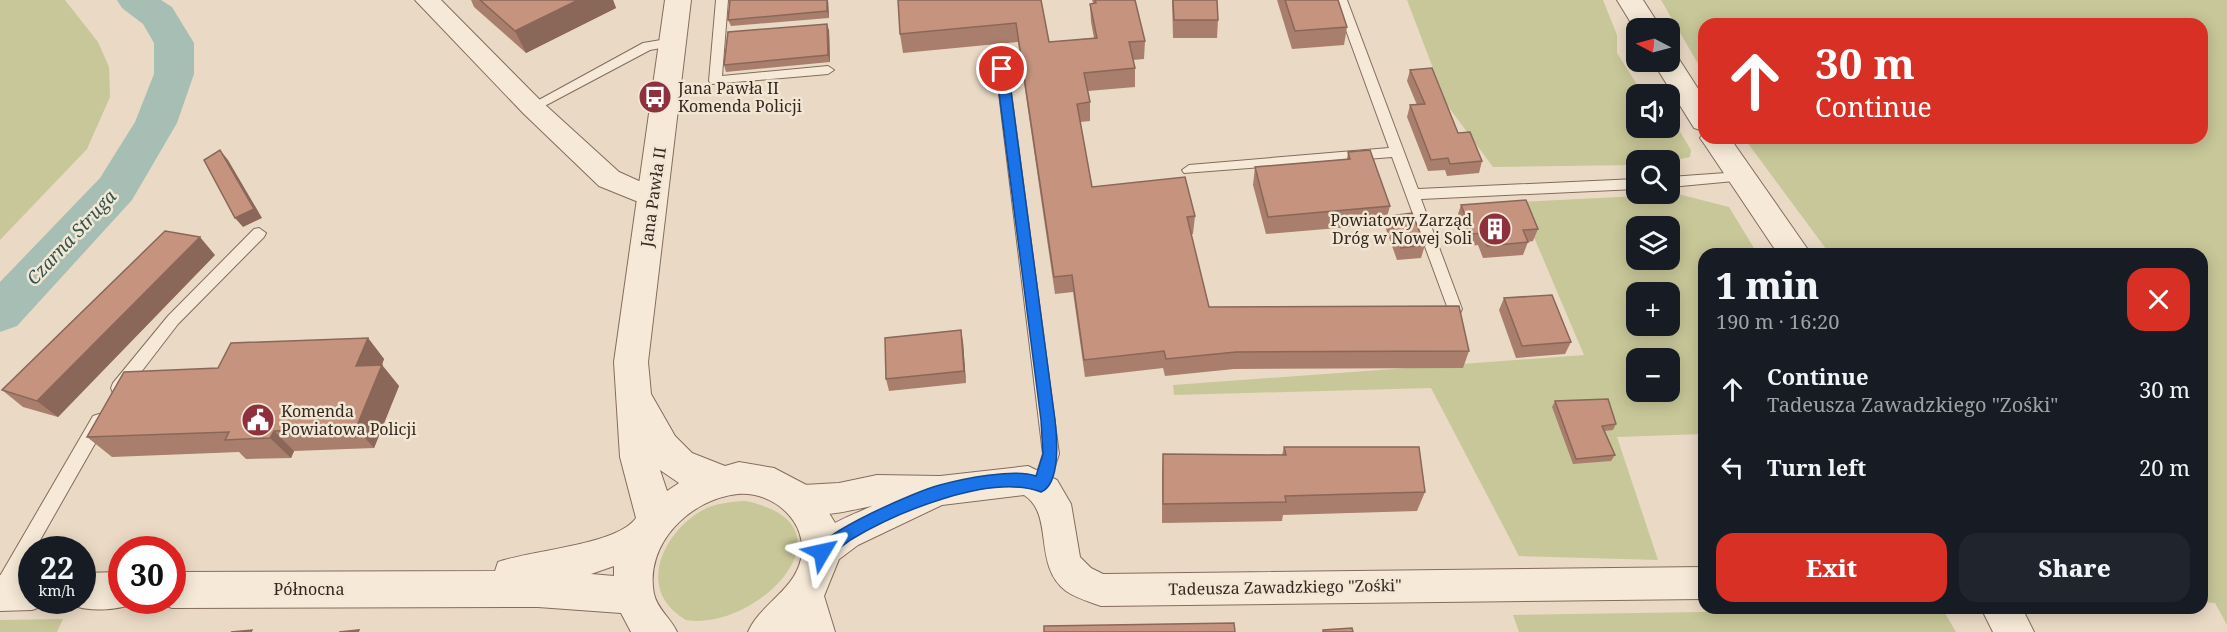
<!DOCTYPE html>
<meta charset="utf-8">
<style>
body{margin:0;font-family:"Noto Serif",serif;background:#20242c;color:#f1f3f6;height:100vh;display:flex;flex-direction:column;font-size:22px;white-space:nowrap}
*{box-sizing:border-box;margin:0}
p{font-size:20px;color:#9ea1a6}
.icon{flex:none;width:33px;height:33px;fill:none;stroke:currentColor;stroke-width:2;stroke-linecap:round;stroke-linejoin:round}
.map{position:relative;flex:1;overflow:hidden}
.panel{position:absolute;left:1698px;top:248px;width:510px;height:366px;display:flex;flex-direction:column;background:#171b24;border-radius:18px;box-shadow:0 3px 15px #0003}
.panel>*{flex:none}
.hud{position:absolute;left:1698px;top:18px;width:510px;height:126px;border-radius:18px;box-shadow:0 3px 15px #0003;background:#d93025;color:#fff;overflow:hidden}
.needle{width:39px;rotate:276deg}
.fabs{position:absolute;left:1626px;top:18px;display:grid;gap:12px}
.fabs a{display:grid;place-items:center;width:54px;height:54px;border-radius:12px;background:#171b24;box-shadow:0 3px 15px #0003;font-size:30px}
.speed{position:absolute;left:18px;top:536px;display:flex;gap:12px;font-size:30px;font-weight:700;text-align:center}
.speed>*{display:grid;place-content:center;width:78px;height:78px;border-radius:50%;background:#171b24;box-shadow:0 3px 15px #0003;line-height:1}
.speed small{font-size:15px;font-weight:400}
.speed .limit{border:9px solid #d22;background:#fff;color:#111}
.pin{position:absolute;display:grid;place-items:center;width:51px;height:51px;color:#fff;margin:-26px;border:3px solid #fff;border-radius:50%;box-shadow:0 2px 6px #0007}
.me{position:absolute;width:66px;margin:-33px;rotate:54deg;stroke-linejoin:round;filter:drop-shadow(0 0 4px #0008)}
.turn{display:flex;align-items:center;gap:21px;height:126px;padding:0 18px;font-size:27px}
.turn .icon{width:78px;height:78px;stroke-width:2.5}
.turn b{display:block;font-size:42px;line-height:51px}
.round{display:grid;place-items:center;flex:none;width:63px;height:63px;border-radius:18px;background:#20242c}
.headline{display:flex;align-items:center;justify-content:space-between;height:102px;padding:0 18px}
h1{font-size:36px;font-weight:800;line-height:45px}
.button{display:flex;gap:12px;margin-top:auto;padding:12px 18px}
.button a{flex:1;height:69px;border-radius:18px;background:#d93025;color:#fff;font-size:24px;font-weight:800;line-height:69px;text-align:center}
.button a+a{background:#20242c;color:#f1f3f6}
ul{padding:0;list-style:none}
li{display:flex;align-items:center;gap:18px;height:78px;padding:0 18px}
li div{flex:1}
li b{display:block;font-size:22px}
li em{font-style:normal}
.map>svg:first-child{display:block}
.green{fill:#c8c799;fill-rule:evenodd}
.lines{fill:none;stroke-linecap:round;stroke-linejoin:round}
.river{fill:#a6beb4;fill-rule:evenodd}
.service-casing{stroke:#846c5c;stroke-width:2}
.minor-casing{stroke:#846c5c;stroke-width:2}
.tertiary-casing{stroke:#846c5c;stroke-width:2}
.service{fill:#f6e9d7;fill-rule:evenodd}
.minor{fill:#f6e9d7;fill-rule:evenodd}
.tertiary{fill:#f6e9d7;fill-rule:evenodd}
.wall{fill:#a97e6c}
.shaded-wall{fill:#8a6758}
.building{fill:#c5937e;stroke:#8a6758;stroke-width:1.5}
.route{fill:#1a73e8;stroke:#114b97;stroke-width:1.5}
.labels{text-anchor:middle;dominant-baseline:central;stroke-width:5;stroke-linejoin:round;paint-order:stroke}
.poi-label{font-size:16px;fill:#35271f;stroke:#f2e6d4;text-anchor:start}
.street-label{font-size:16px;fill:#35271f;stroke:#f2e6d4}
.water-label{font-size:18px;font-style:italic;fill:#30534d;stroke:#f2e6d4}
</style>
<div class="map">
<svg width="2227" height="632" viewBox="0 0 2227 632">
<rect width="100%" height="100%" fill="#eadac5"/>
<!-- green -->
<g class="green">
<path d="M0,0H65L98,42L109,67L110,97L87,149L0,240Z"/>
<path d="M1407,0H1603L1617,35V53L1643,94H1636V128H1670V115L1691,150L1690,157L1670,161L1636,160V165L1493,167L1447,105Z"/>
<path d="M1661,0H2227V625L2215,603L2202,602V254L1829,253L1744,138H2202V24H1704V74Z"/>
<path d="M1678,194L1729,207L1757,253L1704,254V434L1617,437L1658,560L1519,556L1431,388L1174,395L1173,385L1584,355L1519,202ZM1636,226H1670V260H1636ZM1636,292H1670V326H1636ZM1636,358H1670V392H1636Z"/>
<path d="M745,501C862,524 757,632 686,620C636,591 661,535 701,511C715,503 730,502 745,501Z"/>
<path d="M1942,608L1956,632H1519L1513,615Z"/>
<path d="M63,619L57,632H0V620Z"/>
</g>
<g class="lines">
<!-- river -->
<path class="river" d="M117,0H161L172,7L194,43V74L177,123L132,200L17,326L0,332V282L100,178L135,122L154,74V43L143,24L122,8Z"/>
<!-- service casing -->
<g class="service-casing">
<g id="service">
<path d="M716,0H728L722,76L828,66L834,70L828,74L711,84L709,81Z"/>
<path d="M1335,0H1347L1418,189L1636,179V189L1421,199L1462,309L1460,313H1450L1448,309L1392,157L1184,173L1182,170L1189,165L1389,148Z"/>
<path d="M673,38L679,42L677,45L650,50L537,110L532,111L526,107L643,43Z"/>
<path d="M1002,65L1008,69L1059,454L1047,490L1041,492L1035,490L1033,485L1043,454L996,69Z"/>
<path d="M1740,172L1745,174L1747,177L1745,180L1670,187V177Z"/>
<path d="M259,228L266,233L264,237L178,324L125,393L119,394L113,393L111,388L113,383L168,316L254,229Z"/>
<path d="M99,414L105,416L107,421L105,426L35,549H32V554L6,599L0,601V576L93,416Z"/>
</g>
</g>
<!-- minor casing -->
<g class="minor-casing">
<g id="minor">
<path d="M415,0H441L541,101L619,172L639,181L654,180L664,183L668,190L664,197L636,201L599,186L523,113Z"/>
<path d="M1028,466L1057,480L1071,504L1080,557L1091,568L1103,574L1704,567V599L1101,606C1090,602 1076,598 1066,591C1032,565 1055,515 1024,495L942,505L858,545L834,563L822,568L810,563L805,552C816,527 848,517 872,506C846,511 817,520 791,510L786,500L791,490L803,485L839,483L877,475L940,476Z"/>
</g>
</g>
<!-- tertiary casing -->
<g class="tertiary-casing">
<g id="tertiary">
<path d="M665,0H691L648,362L651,394L675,436L692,453L725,466L739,462L774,468L814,489L837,526L839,559L824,596L835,632H748C760,604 794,591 801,559C809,523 774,491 738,494C690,499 644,544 654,594C657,609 671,618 677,632H631L621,613L538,607L172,608L158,603L157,600H172V572L495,571L498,562C532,550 617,545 636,518L620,457L614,362ZM660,470L679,483L667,491ZM614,566V576L591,574Z"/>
<path d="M1617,0H1643L1661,28H1636V31Z"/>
<path d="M1670,54L1677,56L1704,98V131L1694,128L1653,62H1670Z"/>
<path d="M1704,132V138H1730L1811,254H1778L1705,145L1700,138Z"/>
<path d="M122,572V600H137L136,603C115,611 89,612 68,604L67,600H82V573Z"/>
<path d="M32,574V600H48L46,605L32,610L0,611V575Z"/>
<path d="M1981,608H2022L2034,632H1993Z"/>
</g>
</g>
<!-- service -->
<use href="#service" class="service"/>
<!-- minor -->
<use href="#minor" class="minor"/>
<!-- tertiary -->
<use href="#tertiary" class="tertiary"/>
</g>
<!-- wall -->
<g class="wall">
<path d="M471,0H613L616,8L526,53L474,7Z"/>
<path d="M730,0H828L829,18L731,26L728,20Z"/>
<path d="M1041,0L1049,42L1094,38L1091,22L1090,4L1093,3L1092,0H1135L1145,41L1144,59L1133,60L1135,68V87L1088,91L1090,102V121L1080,122L1092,187L1195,216L1193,234L1191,235L1209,307L1469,351L1463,368L1234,369L1165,376L1163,368L1085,377L1073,292L1055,294L1018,42L903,53L900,34Z"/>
<path d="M1172,0H1217L1218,20L1217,38H1173Z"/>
<path d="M1277,0H1338L1347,27L1344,45L1292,49Z"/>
<path d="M829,30L830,62L726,72L724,65Z"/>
<path d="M1410,70L1458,133L1482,161L1479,173L1447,176L1445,170L1428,171L1407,117L1410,105H1417L1407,81Z"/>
<path d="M1348,152L1390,206L1385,224L1266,234L1253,185L1255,167L1347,159Z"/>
<path d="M1461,205L1538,229L1533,241L1528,242L1523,255L1483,258L1478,245L1468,246L1457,217Z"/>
<path d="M1389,216L1425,245L1421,258L1397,260L1386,229Z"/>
<path d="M215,255L58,417L23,407L2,390Z"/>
<path d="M1504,298L1571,342L1565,354L1516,358L1499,310Z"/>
<path d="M368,338L384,359L382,365L399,386L374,448L294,451L291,458L246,459L239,452L112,457L87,437L218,368Z"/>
<path d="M963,342L966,383L889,391L886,379Z"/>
<path d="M1555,401L1616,424L1613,430L1605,431L1615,455L1611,461L1573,464L1552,407Z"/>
<path d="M1284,447L1425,492L1417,511L1283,515L1282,521L1162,523V473L1163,454L1282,455Z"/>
</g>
<!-- shaded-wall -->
<g class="shaded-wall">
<path d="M578,0H613L616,8L526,53L515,31Z"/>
<path d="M827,0H828L829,18L827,11Z"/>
<path d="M827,24L829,30L830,62L828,55Z"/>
<path d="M220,150L228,160L262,218L243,227L235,218Z"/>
<path d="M200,237L215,255L58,417L37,401Z"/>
<path d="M961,330L963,342L966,383L964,371Z"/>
<path d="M368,338L384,359L373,386L356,366Z"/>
<path d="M382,365L399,386L374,448L356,428Z"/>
<path d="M274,431L294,451L291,458L270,438Z"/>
</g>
<!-- building -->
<g class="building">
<path d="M480,0H578L515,31Z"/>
<path d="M730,0H827V11L728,20Z"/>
<path d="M898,0H1041L1049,42L1097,38L1090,4L1096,3L1095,0H1135L1145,41L1129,42L1135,68L1084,73L1090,102L1077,104L1092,187L1185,177L1195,216L1187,217L1209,307L1459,306L1469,351L1236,352L1166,359L1164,351L1084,360L1072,275L1054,277L1016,23L900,34Z"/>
<path d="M1173,0H1217L1218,20H1174Z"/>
<path d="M1285,0H1338L1347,27L1295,31Z"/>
<path d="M827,24L828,55L724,65L728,32Z"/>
<path d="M1432,68L1458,133L1470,132L1482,161L1450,164L1448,158L1431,160L1410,105L1425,104L1410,70Z"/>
<path d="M220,150L254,209L235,218L204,160Z"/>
<path d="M1370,150L1390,206L1268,217L1255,167L1350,159L1348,152Z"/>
<path d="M1526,200L1538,229L1523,230L1528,242L1487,246L1482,233L1472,234L1461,205Z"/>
<path d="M1412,213L1425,245L1401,248L1389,216Z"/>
<path d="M165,231L200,237L37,401L2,390Z"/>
<path d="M1552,295L1571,342L1522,346L1504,298Z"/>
<path d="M961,330L964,371L886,379L885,338Z"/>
<path d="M368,338L356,366L382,365L356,428L274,431L270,438L225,440L229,432L87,437L124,372L218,368L231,343Z"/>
<path d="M1608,399L1616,424L1602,426L1615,455L1576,459L1555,401Z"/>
<path d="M1284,447H1419L1425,492L1285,496L1286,502L1163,504V454L1286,455Z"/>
<path d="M1234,623L1235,632H1044V626Z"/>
<path d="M1352,628L1353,632H1323V630Z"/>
<path d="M252,630L251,632H231Z"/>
<path d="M359,630L358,632H339Z"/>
</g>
<!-- route -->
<path class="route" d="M1002,65L1008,69L1055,420C1057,437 1061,484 1041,492C991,473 897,512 852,539C842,545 833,555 822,559L816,557L814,552C823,532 916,491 940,485C962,479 1015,468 1036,476L1043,454L1041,420L996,69Z"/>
<!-- icons -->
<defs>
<g id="bus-disc" transform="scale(1.725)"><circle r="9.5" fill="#8e313d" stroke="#f2e6d4"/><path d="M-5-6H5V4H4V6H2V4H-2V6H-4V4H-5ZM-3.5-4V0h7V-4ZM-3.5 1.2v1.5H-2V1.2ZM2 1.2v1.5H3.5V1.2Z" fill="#fff"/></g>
<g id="building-disc" transform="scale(1.725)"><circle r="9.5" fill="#8e313d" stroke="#f2e6d4"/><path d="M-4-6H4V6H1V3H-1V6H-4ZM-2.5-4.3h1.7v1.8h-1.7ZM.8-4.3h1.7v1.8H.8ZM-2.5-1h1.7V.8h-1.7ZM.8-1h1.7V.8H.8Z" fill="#fff"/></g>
<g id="civic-disc" transform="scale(1.725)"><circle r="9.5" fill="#8e313d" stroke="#f2e6d4"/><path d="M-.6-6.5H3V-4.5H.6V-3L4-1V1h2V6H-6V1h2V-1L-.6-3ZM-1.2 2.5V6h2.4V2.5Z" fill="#fff"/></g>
</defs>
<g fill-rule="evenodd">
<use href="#bus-disc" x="655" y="97"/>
<use href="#building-disc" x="1495" y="229"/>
<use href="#civic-disc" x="258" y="420"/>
</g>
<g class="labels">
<!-- poi labels -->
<g class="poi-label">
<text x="678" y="88">Jana Pawła II<tspan x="678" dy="18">Komenda Policji</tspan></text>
<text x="1472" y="220" text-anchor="end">Powiatowy Zarząd<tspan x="1472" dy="18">Dróg w Nowej Soli</tspan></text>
<text x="281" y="411">Komenda<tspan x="281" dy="18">Powiatowa Policji</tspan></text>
</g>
<!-- street labels -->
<g class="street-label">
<text transform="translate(653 197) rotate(-82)">Jana Pawła II</text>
<text transform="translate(1285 587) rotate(-1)">Tadeusza Zawadzkiego "Zośki"</text>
<text x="309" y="589">Północna</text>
</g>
<!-- water labels -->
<g class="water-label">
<text transform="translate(71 237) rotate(-47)">Czarna Struga</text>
</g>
</g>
</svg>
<div class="fabs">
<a><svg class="needle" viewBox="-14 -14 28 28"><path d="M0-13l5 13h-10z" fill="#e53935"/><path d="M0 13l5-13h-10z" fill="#9ea1a6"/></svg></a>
<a><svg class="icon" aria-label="sound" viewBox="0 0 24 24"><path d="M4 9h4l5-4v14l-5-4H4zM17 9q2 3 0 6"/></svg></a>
<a><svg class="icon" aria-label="search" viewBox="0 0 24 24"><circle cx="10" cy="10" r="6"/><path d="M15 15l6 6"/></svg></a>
<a><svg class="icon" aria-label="layers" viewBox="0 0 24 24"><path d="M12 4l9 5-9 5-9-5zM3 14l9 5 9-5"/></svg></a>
<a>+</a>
<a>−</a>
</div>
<div class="speed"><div>22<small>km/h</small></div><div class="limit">30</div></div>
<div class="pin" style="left:1002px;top:69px;background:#d93025"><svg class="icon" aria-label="arrive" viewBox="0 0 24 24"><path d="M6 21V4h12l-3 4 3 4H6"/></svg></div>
<svg class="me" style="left:822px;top:552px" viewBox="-20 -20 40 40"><path d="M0-17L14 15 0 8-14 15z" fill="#1a73e8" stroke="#fff" stroke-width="4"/></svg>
<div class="hud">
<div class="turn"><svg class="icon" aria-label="ahead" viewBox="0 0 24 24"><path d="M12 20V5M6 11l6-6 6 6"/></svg><div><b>30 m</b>Continue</div></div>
</div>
<section class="panel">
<div class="headline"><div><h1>1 min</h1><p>190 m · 16:20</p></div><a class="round" style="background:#d93025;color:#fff"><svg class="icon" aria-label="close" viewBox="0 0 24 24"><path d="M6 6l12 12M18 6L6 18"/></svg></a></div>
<ul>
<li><svg class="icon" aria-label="ahead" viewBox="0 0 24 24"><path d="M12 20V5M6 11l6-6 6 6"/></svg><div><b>Continue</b><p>Tadeusza Zawadzkiego &quot;Zośki&quot;</p></div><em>30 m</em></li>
<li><svg class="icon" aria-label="left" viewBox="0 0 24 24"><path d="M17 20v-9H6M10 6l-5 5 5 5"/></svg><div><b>Turn left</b></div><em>20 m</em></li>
</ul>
<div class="button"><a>Exit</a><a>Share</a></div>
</section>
</div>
